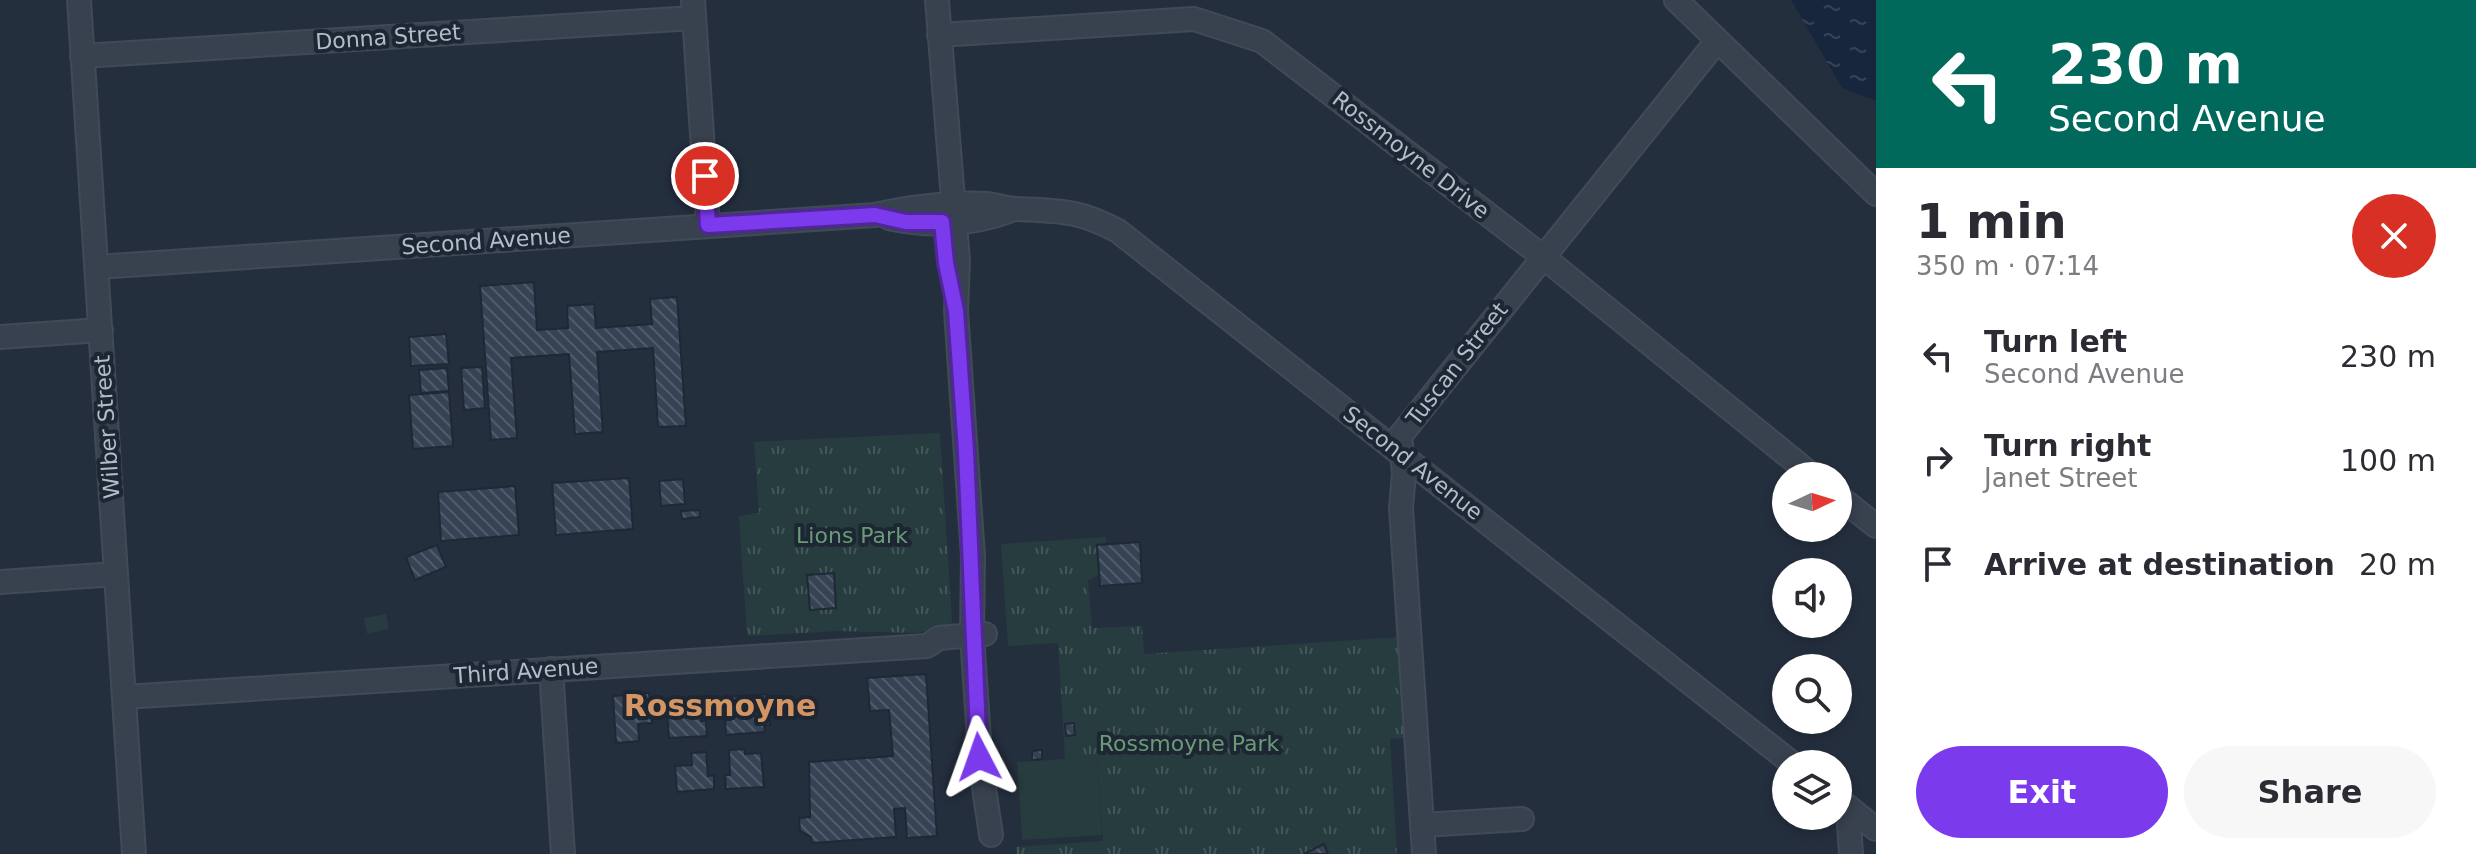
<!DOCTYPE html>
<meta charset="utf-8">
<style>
body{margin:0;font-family:"DejaVu Sans",sans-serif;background:#f7f7f7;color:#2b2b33;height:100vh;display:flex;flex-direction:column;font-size:30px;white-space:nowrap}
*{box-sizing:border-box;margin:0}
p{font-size:26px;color:#7c7c81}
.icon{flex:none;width:44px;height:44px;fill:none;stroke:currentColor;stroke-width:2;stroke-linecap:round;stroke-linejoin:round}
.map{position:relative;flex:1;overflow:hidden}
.sheet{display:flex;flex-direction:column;background:#fff;width:600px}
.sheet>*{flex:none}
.top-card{background:#00695c;color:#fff;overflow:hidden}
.needle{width:52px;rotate:86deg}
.fabs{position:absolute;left:1772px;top:462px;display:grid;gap:16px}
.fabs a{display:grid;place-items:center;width:80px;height:80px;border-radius:50%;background:#fff;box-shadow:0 4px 12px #0003;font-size:40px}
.pin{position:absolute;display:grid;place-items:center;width:68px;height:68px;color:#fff;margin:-34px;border:4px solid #fff;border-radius:50%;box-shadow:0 2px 8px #0007}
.me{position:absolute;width:88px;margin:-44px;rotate:356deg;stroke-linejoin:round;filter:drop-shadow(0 0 6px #0008)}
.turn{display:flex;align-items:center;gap:28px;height:168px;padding:0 40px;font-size:36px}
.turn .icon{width:104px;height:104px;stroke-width:2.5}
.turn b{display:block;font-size:56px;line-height:68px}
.round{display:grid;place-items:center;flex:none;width:84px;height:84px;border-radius:42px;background:#f7f7f7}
.head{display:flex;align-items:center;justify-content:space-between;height:136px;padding:0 40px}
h1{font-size:48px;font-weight:600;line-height:60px}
.action{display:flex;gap:16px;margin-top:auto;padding:16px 40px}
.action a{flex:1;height:92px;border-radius:48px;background:#7c3aed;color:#fff;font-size:32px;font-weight:600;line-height:92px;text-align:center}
.action a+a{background:#f7f7f7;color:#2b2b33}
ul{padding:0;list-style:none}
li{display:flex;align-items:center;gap:24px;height:104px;padding:0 40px}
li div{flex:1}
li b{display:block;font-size:30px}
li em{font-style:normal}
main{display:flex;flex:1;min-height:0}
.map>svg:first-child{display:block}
.grass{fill:url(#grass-tufts)}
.pitch{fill:#263c3f}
.water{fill:url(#water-ripples)}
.building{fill:url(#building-back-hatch);stroke:#1f2835;stroke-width:2}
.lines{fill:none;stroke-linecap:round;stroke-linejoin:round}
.minor-casing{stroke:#414a57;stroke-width:26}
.minor{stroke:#38414e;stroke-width:22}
.route-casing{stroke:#51269a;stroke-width:20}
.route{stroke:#7c3aed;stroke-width:14}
.labels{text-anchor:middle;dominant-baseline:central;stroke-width:8;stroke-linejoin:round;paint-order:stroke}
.street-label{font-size:22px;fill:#b4bcc9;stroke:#1d2633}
.park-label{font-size:22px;fill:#6b9a76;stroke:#1d2633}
.district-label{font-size:30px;font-weight:bold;fill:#d59563;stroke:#1d2633}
</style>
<main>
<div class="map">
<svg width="1876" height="854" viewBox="0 0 1876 854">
<defs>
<pattern id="grass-tufts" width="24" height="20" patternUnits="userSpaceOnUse" patternTransform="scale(2)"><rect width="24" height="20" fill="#263c3f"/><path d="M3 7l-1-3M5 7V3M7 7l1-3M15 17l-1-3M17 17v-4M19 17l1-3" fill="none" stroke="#435659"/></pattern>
<pattern id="water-ripples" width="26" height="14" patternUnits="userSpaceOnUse" patternTransform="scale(2)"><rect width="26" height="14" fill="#17263c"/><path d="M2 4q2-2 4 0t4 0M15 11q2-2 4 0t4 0" fill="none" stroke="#364457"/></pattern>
<pattern id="building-back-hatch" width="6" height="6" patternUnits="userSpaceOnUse" patternTransform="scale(2)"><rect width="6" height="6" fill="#364354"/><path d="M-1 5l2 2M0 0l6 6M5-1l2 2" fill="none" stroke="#515c6b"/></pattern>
</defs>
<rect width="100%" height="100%" fill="#242f3e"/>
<!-- grass -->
<g class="grass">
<path d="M940,433L952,623L918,633L836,631L747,636L739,516L759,513L754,442Z"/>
<path d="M1106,537V545L1097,546L1099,575L1088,580L1092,628L1142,626L1144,654L1401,637L1408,737L1390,739L1397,854H1017L1016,847L1103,841L1097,757L1065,759L1058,643L1008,646L1001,544Z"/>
</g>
<!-- pitch -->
<g class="pitch">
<path d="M386,614L389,629L367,634L364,618Z"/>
<path d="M1097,757L1102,835L1022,840L1017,762Z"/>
</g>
<!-- water -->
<path class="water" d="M1791,0H1876V101L1842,88Z"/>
<!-- building -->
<g class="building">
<path d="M534,282L537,330L568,328L567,306L594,304L596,328L652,324L650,299L677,297L686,426L658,427L653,348L597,352L603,432L575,434L569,354L511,358L517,438L491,440L480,286Z"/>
<path d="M446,334L449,364L411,366L409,337Z"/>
<path d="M482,367L485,408L464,410L461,368Z"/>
<path d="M447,368L449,391L421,393L419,370Z"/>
<path d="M449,392L453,446L413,449L409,395Z"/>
<path d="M629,478L633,529L556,535L552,483Z"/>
<path d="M683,479L685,504L661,506L659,481Z"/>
<path d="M515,486L519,535L441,541L438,492Z"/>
<path d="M700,510V517L682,519L681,511Z"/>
<path d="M1140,542L1142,583L1100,586L1097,545Z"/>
<path d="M437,545L446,567L415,580L406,557Z"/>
<path d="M834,573L836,608L810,610L807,575Z"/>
<path d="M926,674L937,836L907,838L905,808L894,809L896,837L812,843L811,837L800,831L799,818L810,817L809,762L893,756L889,710L870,711L867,678Z"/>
<path d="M649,693L652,723L638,724L639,741L616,743L613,696Z"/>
<path d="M767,694L770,725L764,726L765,732L726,735L725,720H731L729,697Z"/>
<path d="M699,699L701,721H706L707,736L669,738L666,701Z"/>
<path d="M1074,723L1075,735L1066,736L1065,724Z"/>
<path d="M745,749V754L761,753L764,787L726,789L725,775H730L729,750Z"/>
<path d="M1042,750V759L1032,760V751Z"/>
<path d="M706,752L708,776L714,775V789L677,792L675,766L692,765L691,753Z"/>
<path d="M1324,844L1328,854H1304Z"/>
</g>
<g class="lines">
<!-- minor casing -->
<g class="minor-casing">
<g id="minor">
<path d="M79,0L134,854"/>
<path d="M693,0L708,225"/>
<path d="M937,0L958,261L956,311L973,556L972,636L981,768L991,835"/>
<path d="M1676,0L1876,194"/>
<path d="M939,35L1194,19L1262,41L1542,256L1813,476"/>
<path d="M82,56L694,18"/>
<path d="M889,218C927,227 973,225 1009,211"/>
<path d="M97,267L875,215C912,207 949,202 986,204C997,205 1007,209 1017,209C1061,211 1078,210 1118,231L1793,764"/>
<path d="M0,337L101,330"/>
<path d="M1838,496L1876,526"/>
<path d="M0,582L116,574"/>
<path d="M551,669L563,854"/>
<path d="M124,697L927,646L939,638L985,634"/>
<path d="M1838,799L1876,829"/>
<path d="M1848,808L1851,854"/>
<path d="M1422,825L1522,819"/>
<path d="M1424,854L1401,508L1404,473L1400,436L1717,41"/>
</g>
</g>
<!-- minor -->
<use href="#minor" class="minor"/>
</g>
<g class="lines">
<!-- route casing -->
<g class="route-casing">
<path id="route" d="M705,176L708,225L875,215L906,222H942L946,263L956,311L966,451L979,757"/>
</g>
<!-- route -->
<use href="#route" class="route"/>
</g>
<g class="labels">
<!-- street labels -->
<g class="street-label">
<text transform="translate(388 37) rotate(-4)">Donna Street</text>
<text transform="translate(1411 155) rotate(38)">Rossmoyne Drive</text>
<text transform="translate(486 241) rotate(-4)">Second Avenue</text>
<text transform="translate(1457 364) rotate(-52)">Tuscan Street</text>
<text transform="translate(107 427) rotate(-94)">Wilber Street</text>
<text transform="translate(1413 463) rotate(38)">Second Avenue</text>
<text transform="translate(526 671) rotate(-4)">Third Avenue</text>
</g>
<!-- park labels -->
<g class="park-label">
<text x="852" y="535">Lions Park</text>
<text x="1189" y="743">Rossmoyne Park</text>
</g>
<!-- district labels -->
<g class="district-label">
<text x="720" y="705">Rossmoyne</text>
</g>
</g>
</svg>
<div class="fabs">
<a><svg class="needle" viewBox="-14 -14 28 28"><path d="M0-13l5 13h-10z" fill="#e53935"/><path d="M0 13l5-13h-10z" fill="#7c7c81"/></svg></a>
<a><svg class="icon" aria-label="sound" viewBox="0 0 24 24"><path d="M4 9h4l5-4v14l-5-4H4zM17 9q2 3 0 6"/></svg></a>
<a><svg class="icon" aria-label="search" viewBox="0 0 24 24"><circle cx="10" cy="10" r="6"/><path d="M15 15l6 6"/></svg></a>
<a><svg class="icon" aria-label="layers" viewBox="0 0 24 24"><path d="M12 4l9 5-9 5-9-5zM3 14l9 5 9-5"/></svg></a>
</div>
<div class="pin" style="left:705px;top:176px;background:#d93025"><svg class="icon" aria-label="arrive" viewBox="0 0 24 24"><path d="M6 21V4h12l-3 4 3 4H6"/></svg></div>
<svg class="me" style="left:979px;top:757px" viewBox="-20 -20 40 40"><path d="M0-17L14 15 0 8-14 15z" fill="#7c3aed" stroke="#fff" stroke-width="4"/></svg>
</div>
<section class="sheet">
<div class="top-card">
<div class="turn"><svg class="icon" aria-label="left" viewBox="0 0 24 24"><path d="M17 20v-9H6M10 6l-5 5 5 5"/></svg><div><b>230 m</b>Second Avenue</div></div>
</div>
<div class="head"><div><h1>1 min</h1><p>350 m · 07:14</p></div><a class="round" style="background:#d93025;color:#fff"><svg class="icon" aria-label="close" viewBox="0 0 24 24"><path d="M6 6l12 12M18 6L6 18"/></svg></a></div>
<ul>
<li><svg class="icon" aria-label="left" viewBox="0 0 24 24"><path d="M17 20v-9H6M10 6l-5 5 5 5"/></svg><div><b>Turn left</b><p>Second Avenue</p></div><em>230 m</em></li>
<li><svg class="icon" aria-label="right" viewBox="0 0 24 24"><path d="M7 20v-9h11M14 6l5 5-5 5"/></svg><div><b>Turn right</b><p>Janet Street</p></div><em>100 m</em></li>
<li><svg class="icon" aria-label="arrive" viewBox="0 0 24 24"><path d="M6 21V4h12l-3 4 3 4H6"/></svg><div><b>Arrive at destination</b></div><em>20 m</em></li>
</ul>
<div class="action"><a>Exit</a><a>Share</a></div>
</section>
</main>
